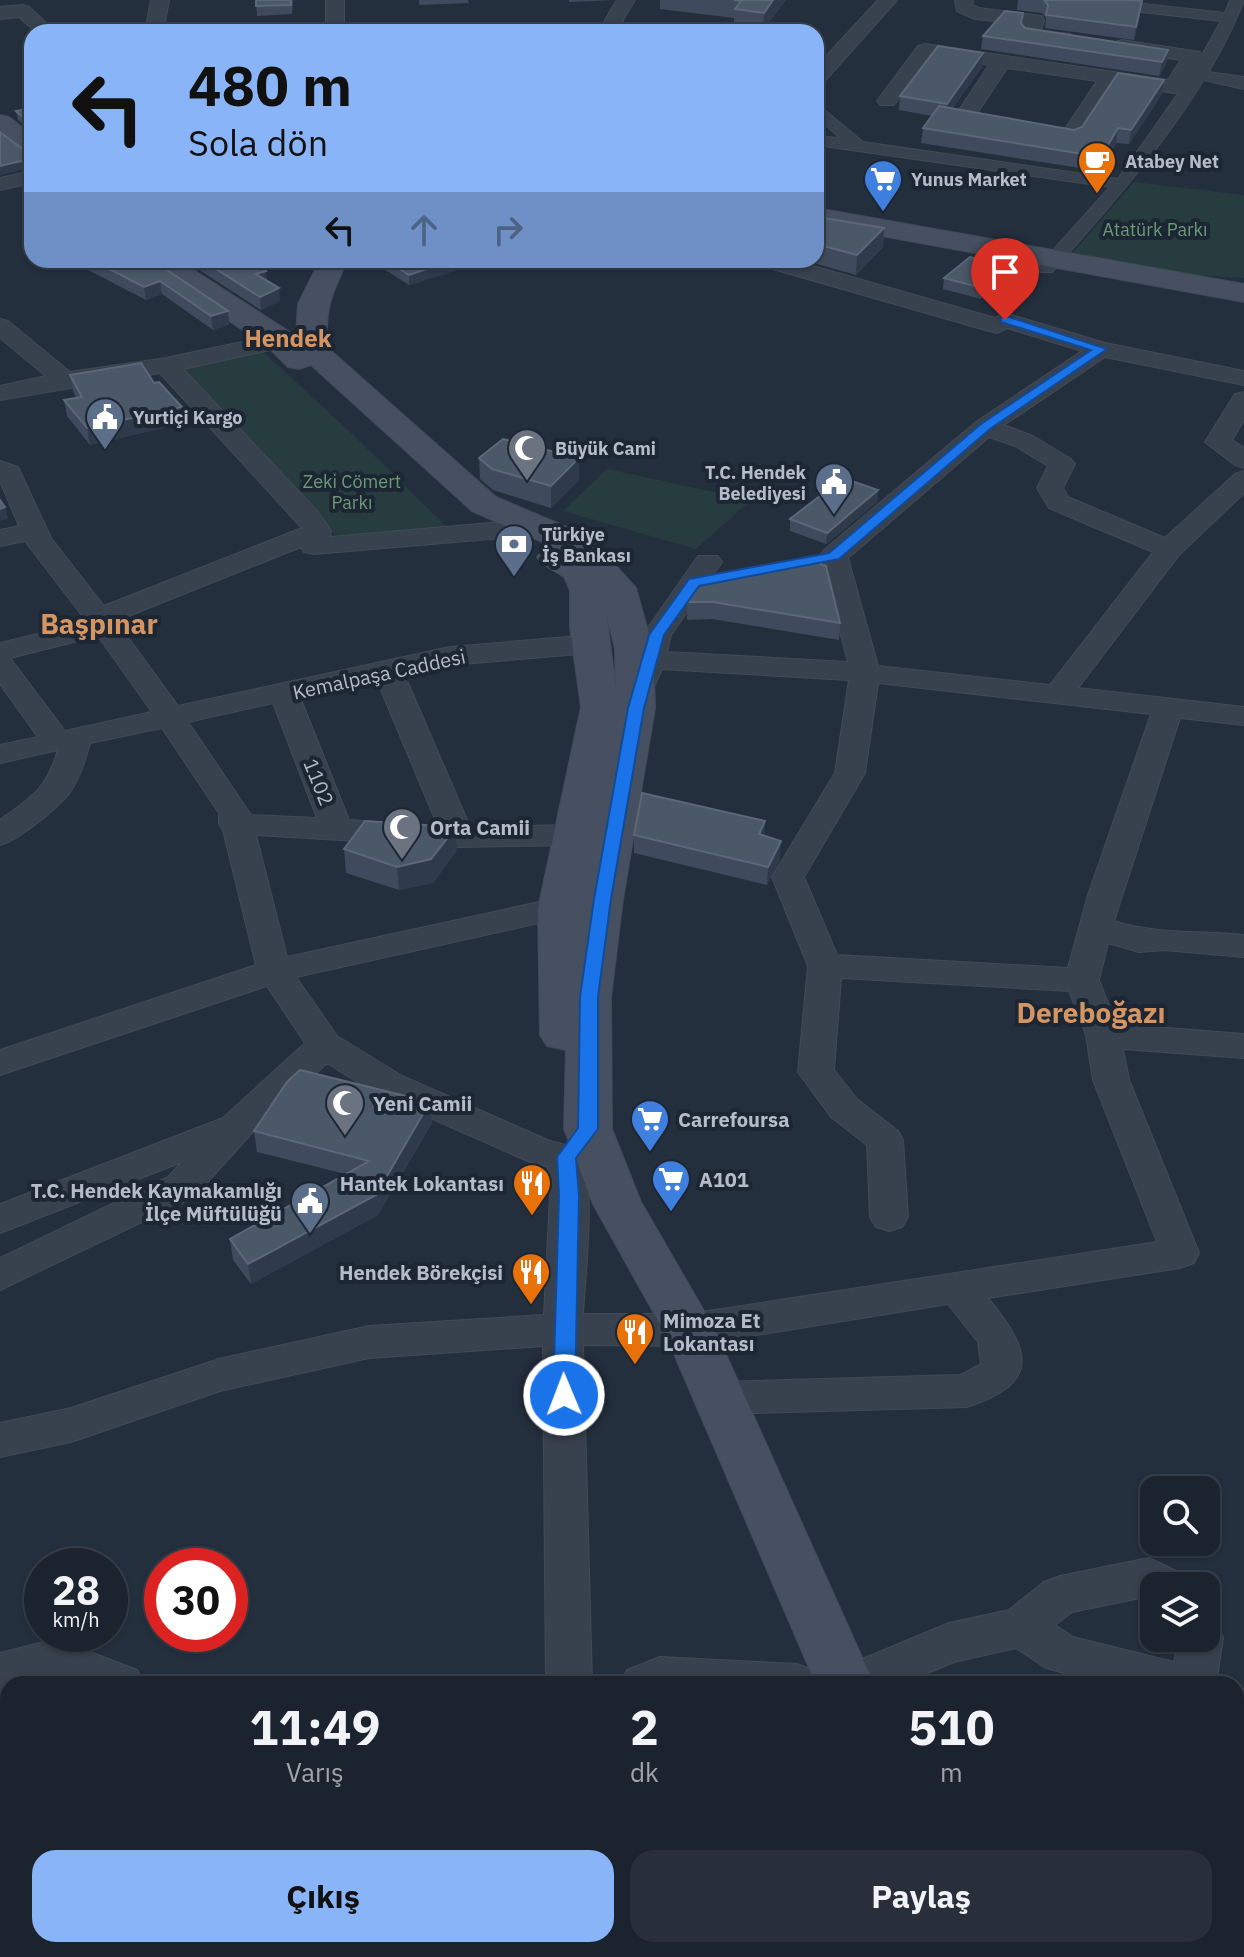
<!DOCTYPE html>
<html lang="tr">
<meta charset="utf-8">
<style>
body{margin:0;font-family:"IBM Plex Sans",sans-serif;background:#282f3a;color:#f1f3f6;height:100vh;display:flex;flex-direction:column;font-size:30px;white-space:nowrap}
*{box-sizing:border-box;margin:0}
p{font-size:26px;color:#a0a4aa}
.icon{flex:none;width:44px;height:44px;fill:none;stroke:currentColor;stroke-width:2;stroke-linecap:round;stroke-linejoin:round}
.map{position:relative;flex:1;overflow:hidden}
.details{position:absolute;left:0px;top:1676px;width:1244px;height:282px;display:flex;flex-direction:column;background:#1b232e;border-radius:24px 24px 0 0;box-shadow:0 2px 6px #0004,0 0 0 2px #39404a}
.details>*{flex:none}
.banner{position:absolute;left:24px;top:24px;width:800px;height:244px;border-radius:24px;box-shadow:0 2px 6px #0004,0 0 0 2px #39404a;background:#8ab4f8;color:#111;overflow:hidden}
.buttons{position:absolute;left:1140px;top:1476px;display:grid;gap:16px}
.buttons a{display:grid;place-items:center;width:80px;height:80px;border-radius:16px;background:#1b232e;box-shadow:0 2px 6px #0004,0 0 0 2px #39404a;font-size:40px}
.speed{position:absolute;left:24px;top:1548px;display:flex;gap:16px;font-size:40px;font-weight:700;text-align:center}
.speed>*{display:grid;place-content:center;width:104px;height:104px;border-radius:50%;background:#1b232e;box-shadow:0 2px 6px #0004,0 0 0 2px #39404a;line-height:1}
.speed small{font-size:20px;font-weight:400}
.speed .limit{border:12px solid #d22;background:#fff;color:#111}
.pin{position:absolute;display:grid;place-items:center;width:68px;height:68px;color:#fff;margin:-82px -34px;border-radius:50% 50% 50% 0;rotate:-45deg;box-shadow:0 0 8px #0007}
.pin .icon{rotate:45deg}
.me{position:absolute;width:88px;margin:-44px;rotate:359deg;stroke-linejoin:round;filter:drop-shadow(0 0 6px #0008)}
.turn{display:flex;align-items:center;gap:28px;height:168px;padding:0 32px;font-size:36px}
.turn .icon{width:104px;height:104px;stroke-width:2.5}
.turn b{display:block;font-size:56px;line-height:68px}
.lanes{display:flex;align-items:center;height:76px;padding:0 32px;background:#0003;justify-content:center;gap:40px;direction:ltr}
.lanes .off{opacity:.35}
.eta{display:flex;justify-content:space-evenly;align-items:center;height:136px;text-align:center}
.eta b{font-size:48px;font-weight:800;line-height:56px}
.button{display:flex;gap:16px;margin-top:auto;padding:16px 32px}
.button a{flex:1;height:92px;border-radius:24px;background:#8ab4f8;color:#111;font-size:32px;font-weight:800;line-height:92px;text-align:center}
.button a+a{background:#282f3a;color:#f1f3f6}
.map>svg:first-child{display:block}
.green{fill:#263c3f}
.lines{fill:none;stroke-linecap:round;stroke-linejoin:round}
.pedestrian-casing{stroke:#414a57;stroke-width:2}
.minor-casing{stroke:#414a57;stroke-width:2}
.secondary-casing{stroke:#414a57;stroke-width:2}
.pedestrian{fill:#38414e;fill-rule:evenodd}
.minor{fill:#38414e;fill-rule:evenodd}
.secondary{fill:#465061;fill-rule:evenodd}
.wall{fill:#3f4b5c}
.shaded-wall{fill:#2f3b4b}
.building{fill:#4b5868;stroke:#5c6777;stroke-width:2}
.route{fill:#1a73e8;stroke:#114b97;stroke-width:2}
.labels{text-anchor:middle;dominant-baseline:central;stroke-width:8;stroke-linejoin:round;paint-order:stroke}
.far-poi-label{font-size:18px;font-weight:bold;fill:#b4bcc9;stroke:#1d2633;text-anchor:start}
.far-park-label{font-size:18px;fill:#6b9a76;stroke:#1d2633}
.street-label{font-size:20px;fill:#b4bcc9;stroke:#1d2633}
.poi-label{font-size:20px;font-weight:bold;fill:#b4bcc9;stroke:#1d2633;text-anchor:start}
.far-district-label{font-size:24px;font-weight:bold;fill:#d59563;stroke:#1d2633}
.district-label{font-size:28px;font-weight:bold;fill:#d59563;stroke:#1d2633}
</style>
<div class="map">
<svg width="1244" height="1957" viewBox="0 0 1244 1957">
<rect width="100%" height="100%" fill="#242f3e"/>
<!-- green -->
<g class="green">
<path d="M1134,182L1244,195V278L1149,272L1069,257Z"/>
<path d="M259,348L349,431L450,530L335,535L176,364Z"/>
<path d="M607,469L751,500L696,549L563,511Z"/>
</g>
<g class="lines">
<!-- pedestrian casing -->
<g class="pedestrian-casing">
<path id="pedestrian" d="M1064,0H1108L1225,13L1230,0H1244C1207,97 1121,195 1052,272H1040L1037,268L1110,187L816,145V135L841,139L816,116V103L863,142L1118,179L1191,75L1221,21L1071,4Z"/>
</g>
<!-- minor casing -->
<g class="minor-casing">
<g id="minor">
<path d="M151,0H169L163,32H145Z"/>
<rect x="326" y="0" width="18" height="32"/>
<path d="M617,0H635L623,20L624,32H606L605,20Z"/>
<path d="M878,0H897L823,83L816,85V67Z"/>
<path d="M955,0H973L972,5L979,8L1042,16L1044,20L1041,31L1070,34L1079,40L1070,46L1024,39L1022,35L1025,24L975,19L957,11Z"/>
<path d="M23,5L29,7L56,32H36L19,17L0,19V7Z"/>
<path d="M1122,40L1200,52L1203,56L1194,70L1244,77V89L1190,77L1181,91L1174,93L1115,84L1078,140L1071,142L956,123L953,119L989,65L930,56L894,105H880L877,101L918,46L925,44L1168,80L1181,60L1115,50L1113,46L1115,42ZM1007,68L1097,81L1065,129L976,115Z"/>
<path d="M32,171V183L0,190V178Z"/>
<path d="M756,260H792L995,318L1005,313L1105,343L1244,371V385L1105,357L1004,425L1033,436L1071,459L1075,464L1063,488L1068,497L1165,538L1235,474L1244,471V493L1179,555L1078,688L1244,707V725L1180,718L1114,921C1152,934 1203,931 1244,935V957L1164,950L1139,952L1108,943L1099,980L1116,1024L1244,1034V1058L1123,1049L1129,1080L1199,1253L1194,1263L1180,1268L988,1298C1031,1351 1042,1382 967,1407L719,1414L705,1410L699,1398L705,1386L719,1382L961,1375L981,1364L978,1342L948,1304L689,1346L583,1345L592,1684H546L543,1346L369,1358L220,1391L71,1442L0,1457V1423L71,1408L219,1359L369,1326L544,1315L550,1196L548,1167L530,1162L376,1094L327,1063L250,1135L194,1197L0,1290V1258L168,1177L182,1162L0,1233V1204L223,1118L305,1043L267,986L0,1075V1050L256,965L223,830L219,824V813L162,728L90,743C78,788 70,798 33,826C22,834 13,841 0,845V820C32,797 46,790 58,750L0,763V745L38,737L0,684V643L87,622L25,541L0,546V530L19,526L0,481V461L18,467L51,538L104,606L302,528L160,373L0,400V386L46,376L0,338V319L8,321L70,372L166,358L280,334L288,336L292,341L288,346L183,369L318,512L331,531L330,537L502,522L511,524L515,530L511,536L502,538L314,554L304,552L301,547L116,621L178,706L450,647L591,635L601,638L605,644L601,650L591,653L450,665L399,676L408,683L470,827L574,825L585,828L590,835L585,842L574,845L459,847L256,835L287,957L581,893L593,897L597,904L593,911L296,977L337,1036L402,1076L550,1141L579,1148C597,1179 585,1275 583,1314H689L1157,1242L1093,1080L1086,1035L1069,991L841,978L834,1070L857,1099L898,1131L903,1140L908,1217L902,1227L889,1231L876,1227L870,1217L867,1145L831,1117L798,1072L808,966L772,877L835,773L849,680L662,669L654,687L644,690L634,687L629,681L643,635L698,556H718L722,562L671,635L667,652L848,662L820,556L824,550L976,422L1082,351L1007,328L997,333L989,331L759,265ZM989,437L1015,446L1048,466L1037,488L1049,508L1153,552L1050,685L878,666L848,558ZM98,636L152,712L65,731L10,658ZM381,680L378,683L438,826L349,820L300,697ZM878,683L1151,714L1088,895L1068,968L837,955L804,877L865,773ZM273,703L317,818L251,815L188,722Z"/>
<path d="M1244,392V420L1232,440L1244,448V468L1235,465L1205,442L1235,394Z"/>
<path d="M1149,1558L1180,1573L1187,1586H1154V1601L1145,1597L1072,1612L1055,1625L1073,1637L1174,1662L1179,1638H1206V1620L1217,1624L1223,1638L1216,1684H1104L1046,1668L1016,1648L954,1662L902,1684H829L836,1670L949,1623L1009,1610L1044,1582L1060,1576Z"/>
<path d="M56,1639L137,1670L144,1684H68L55,1679L36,1684H8V1691L0,1693V1653Z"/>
<path d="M660,1657L797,1664L813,1670L820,1684H620L627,1670Z"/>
<path d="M1236,1933L1244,1948V1957H1196L1193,1950H1236Z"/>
<path d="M379,1950H429L426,1957H376Z"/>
<rect x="553" y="1950" width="50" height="7"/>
</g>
</g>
<!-- secondary casing -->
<g class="secondary-casing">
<g id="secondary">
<path d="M0,115L9,117L32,135V156L23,154L0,136Z"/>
<path d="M816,208L1244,284V302L816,224Z"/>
<path d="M145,260H178L296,336L298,304L320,260H348C333,290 322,314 329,349L496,497L590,537L636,588L653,649L655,708L623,899L611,997L612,1129L641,1202L715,1330L874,1684H816L665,1333L593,1204L564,1129L566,1050L547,1046L540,1035L538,909L581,707L570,627V590L564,577L543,564L537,557L543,550L554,547L472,511L311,365L299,369L288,367L269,348L149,266ZM606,612L615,649L616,690Z"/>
<path d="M929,1950H994L997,1957H932Z"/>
</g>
</g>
<!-- pedestrian -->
<use href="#pedestrian" class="pedestrian"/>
<!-- minor -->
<use href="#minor" class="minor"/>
<!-- secondary -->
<use href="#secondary" class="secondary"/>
</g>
<!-- wall -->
<g class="wall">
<path d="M256,0H293L292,14L257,16Z"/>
<path d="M419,0H468L469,3L419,5Z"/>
<path d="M569,0H614L569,2Z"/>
<path d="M660,0H786L763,30L734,27V18L660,9Z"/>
<path d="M1018,0H1133L1142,1L1140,15L1134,40L1045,28L1046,18L1042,13L1017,10Z"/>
<path d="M1023,13L1022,24L1025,28L1168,50L1166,64L1159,76L981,49L983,36Z"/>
<path d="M983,53L982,67L952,109L1074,130L1082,127L1164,80L1162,94L1129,144L1116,143L1099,171L921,143L923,128L932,116L899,110L900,96Z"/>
<path d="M32,108V132L18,120L16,111Z"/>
<path d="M816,217L884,228L883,247L856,275L803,260H816Z"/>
<path d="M69,260H152L228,311L229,324L213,330L162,294L146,300Z"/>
<path d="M184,260H284L262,268L267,281L280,301L261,310Z"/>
<path d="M375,260H456L457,270L409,285L376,264Z"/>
<path d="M1007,277L981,299L943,289L944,278Z"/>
<path d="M70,375L184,423L90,445L67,416L64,400L76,398L73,391Z"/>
<path d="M479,458L579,480L551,508L493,490L480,479Z"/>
<path d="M878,490L877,502L826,544L790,531V519Z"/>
<path d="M811,560L840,623L839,640L712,619L687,620V602Z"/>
<path d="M765,821L764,836L780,859L767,885L634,853V835Z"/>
<path d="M456,827L457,850L433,883L399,890L346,873L344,849Z"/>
<path d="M430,1102L432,1123L378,1215L251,1284L233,1260L230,1239L345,1174L257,1152L254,1131Z"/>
</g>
<!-- shaded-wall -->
<g class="shaded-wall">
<path d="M773,0H786L763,30L764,13Z"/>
<path d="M1142,1L1140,15L1134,40L1136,27Z"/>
<path d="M1168,50L1166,64L1159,76L1162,62Z"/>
<path d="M983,53L982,67L945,118L947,104Z"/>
<path d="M1164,80L1162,94L1129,144L1131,130Z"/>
<path d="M1118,128L1116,143L1099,171L1101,157Z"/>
<path d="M30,159L31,168L0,175V166Z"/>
<path d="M884,228L883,247L856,275L857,255Z"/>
<path d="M250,260H284L252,271Z"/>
<path d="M454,260H456L457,270L409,285V275Z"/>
<path d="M1008,267L1007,277L981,299L982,288Z"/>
<path d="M266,271L268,284L256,274Z"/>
<path d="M160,281L162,294L146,300L144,287Z"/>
<path d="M279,288L280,301L261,310L260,297Z"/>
<path d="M228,311L229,324L213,330L211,316Z"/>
<path d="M182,407L184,423L90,445L87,428Z"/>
<path d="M579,458V480L551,508V486Z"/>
<path d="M878,490L877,502L826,544L827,533Z"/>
<path d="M5,507L8,519L0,521V509Z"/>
<path d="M765,821L764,839L759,834Z"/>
<path d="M456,827L457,850L433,883L399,890L397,867Z"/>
<path d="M781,841L780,859L767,885L768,867Z"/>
<path d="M430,1102L432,1123L378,1215L251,1284L248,1264L376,1195Z"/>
</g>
<!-- building -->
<g class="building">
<path d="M256,0H291V5L256,6Z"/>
<path d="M734,0H773L764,13L735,9L741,1Z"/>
<path d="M1044,0H1133L1142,1L1136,27L1046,15L1048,5Z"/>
<path d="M1005,11L1023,13L1021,23L1025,28L1168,50L1162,62L983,36Z"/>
<path d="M938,46L983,53L947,104L900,96Z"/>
<path d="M1118,73L1164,80L1131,130L1118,128L1101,157L923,128L939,106L1074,130L1082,127Z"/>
<path d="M32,108V125L16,111Z"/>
<path d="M0,132L20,147L30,150L32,148V163L30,159L0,166Z"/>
<path d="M816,217H818L884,228L857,255L816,244Z"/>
<path d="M970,257L1008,267L982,288L944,278Z"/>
<path d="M92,260H152L228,311L211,316L160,281L144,287Z"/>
<path d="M202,260H253L266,271L256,274L279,288L260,297Z"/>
<path d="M385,260H454L409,275Z"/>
<path d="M141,363L154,383L159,382L182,407L87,428L64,400L82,397L70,375Z"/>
<path d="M503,439L579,458L551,486L492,469L479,458Z"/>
<path d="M843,478L878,490L827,533L790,519Z"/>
<path d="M0,500L5,507L0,509Z"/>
<path d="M811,560L826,566L840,623L713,602H687L704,578Z"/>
<path d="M642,793L765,821L759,834L781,841L768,867L634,835Z"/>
<path d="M365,821L456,827L431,859L397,867L344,849Z"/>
<path d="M300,1070L430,1102L376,1195L248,1264L230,1239L369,1161L254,1131L287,1082Z"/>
</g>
<!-- route -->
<path class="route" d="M1001,317H1009L1107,349L990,429L839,559L699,586L664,635L644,708L611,899L598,997V1129L576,1158L579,1196L575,1395L572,1401L564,1404L556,1401L553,1395L559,1196L557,1157L578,1128L580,997L594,899L628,708L649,635L689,579L829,553L981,424L1091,350L1001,322Z"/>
<!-- icons -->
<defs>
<g id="cafe-pin" transform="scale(2)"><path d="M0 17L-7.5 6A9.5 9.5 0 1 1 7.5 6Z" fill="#e8710a" stroke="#1d2633"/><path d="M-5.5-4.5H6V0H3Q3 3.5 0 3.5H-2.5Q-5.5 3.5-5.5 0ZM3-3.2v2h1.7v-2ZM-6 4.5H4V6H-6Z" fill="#fff"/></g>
<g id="supermarket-pin" transform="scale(2)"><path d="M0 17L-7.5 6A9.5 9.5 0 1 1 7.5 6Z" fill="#3f7fe0" stroke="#1d2633"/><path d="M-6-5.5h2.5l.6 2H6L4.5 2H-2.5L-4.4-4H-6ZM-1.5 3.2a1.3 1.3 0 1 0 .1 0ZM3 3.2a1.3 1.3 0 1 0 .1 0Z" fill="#fff"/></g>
<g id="civic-pin" transform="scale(2)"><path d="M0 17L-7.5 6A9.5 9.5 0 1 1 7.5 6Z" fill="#5c6f8a" stroke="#1d2633"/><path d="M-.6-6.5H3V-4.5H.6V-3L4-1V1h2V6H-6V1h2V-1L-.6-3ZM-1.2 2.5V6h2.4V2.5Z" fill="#fff"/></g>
<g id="mosque-pin" transform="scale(2)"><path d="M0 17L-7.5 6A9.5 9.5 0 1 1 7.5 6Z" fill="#6b7280" stroke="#1d2633"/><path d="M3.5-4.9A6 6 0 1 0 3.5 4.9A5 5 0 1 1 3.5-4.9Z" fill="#fff"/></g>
<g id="bank-pin" transform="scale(2)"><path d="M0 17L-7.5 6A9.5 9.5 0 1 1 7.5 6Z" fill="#5c6f8a" stroke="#1d2633"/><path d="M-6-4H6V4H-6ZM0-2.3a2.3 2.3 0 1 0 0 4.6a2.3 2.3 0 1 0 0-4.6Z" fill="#fff"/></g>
<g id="restaurant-pin" transform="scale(2)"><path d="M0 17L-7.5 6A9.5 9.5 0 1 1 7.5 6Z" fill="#e8710a" stroke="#1d2633"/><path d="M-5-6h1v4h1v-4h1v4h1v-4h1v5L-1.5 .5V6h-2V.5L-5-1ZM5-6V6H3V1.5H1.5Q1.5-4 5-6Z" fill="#fff"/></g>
</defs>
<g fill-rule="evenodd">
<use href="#cafe-pin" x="1097" y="161"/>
<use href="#supermarket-pin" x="883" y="179"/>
<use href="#civic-pin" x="105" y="417"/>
<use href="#mosque-pin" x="527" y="448"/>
<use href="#civic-pin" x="834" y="482"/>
<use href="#bank-pin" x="514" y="544"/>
<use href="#mosque-pin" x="402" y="827"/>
<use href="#mosque-pin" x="345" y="1103"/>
<use href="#supermarket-pin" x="650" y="1119"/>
<use href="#supermarket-pin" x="671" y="1179"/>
<use href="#restaurant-pin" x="532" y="1183"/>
<use href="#civic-pin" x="310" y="1201"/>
<use href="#restaurant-pin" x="531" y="1272"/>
<use href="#restaurant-pin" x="635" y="1332"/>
</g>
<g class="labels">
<!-- far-poi labels -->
<g class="far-poi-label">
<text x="1125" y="161">Atabey Net</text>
<text x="911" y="179">Yunus Market</text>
<text x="133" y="417">Yurtiçi Kargo</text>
<text x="555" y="448">Büyük Cami</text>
<text x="806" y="472" text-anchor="end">T.C. Hendek<tspan x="806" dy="21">Belediyesi</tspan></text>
<text x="542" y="534">Türkiye<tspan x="542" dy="21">İş Bankası</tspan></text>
</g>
<!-- far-park labels -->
<g class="far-park-label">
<text x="1155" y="229">Atatürk Parkı</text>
<text x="352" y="481">Zeki Cömert<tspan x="352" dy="21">Parkı</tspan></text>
</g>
<!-- street labels -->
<g class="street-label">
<text transform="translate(379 674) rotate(-12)">Kemalpaşa Caddesi</text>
<text transform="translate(319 782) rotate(68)">1102</text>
</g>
<!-- poi labels -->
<g class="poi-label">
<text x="430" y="827">Orta Camii</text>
<text x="373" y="1103">Yeni Camii</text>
<text x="678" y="1119">Carrefoursa</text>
<text x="699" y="1179">A101</text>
<text x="504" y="1183" text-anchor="end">Hantek Lokantası</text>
<text x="282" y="1190" text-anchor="end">T.C. Hendek Kaymakamlığı<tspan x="282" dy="23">İlçe Müftülüğü</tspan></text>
<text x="503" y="1272" text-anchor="end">Hendek Börekçisi</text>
<text x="663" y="1320">Mimoza Et<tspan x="663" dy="23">Lokantası</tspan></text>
</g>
<!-- far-district labels -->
<g class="far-district-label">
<text x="288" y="338">Hendek</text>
</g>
<!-- district labels -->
<g class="district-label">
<text x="99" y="623">Başpınar</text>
<text x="1091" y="1012">Dereboğazı</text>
</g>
</g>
</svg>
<div class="buttons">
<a><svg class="icon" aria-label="search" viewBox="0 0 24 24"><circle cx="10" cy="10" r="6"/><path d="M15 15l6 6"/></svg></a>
<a><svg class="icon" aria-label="layers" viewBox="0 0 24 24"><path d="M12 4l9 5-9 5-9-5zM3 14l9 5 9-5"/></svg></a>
</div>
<div class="speed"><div>28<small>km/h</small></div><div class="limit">30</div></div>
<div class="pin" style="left:1005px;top:320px;background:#d93025"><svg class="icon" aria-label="arrive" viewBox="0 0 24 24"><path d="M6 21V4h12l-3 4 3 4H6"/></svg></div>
<svg class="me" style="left:564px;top:1395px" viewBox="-20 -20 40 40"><circle r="17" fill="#1a73e8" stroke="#fff" stroke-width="3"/><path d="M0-11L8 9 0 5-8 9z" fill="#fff"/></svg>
<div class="banner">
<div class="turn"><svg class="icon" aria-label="left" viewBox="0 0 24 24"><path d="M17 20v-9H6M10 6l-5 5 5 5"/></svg><div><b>480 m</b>Sola dön</div></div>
<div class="lanes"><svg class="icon" aria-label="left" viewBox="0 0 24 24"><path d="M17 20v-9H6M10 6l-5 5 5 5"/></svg><svg class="icon off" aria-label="ahead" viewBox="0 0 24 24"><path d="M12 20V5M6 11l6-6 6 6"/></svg><svg class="icon off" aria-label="right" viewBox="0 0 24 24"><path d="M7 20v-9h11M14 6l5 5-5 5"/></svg></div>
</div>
<section class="details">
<div class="eta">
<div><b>11:49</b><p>Varış</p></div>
<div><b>2</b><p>dk</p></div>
<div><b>510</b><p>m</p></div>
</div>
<div class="button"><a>Çıkış</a><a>Paylaş</a></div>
</section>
</div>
